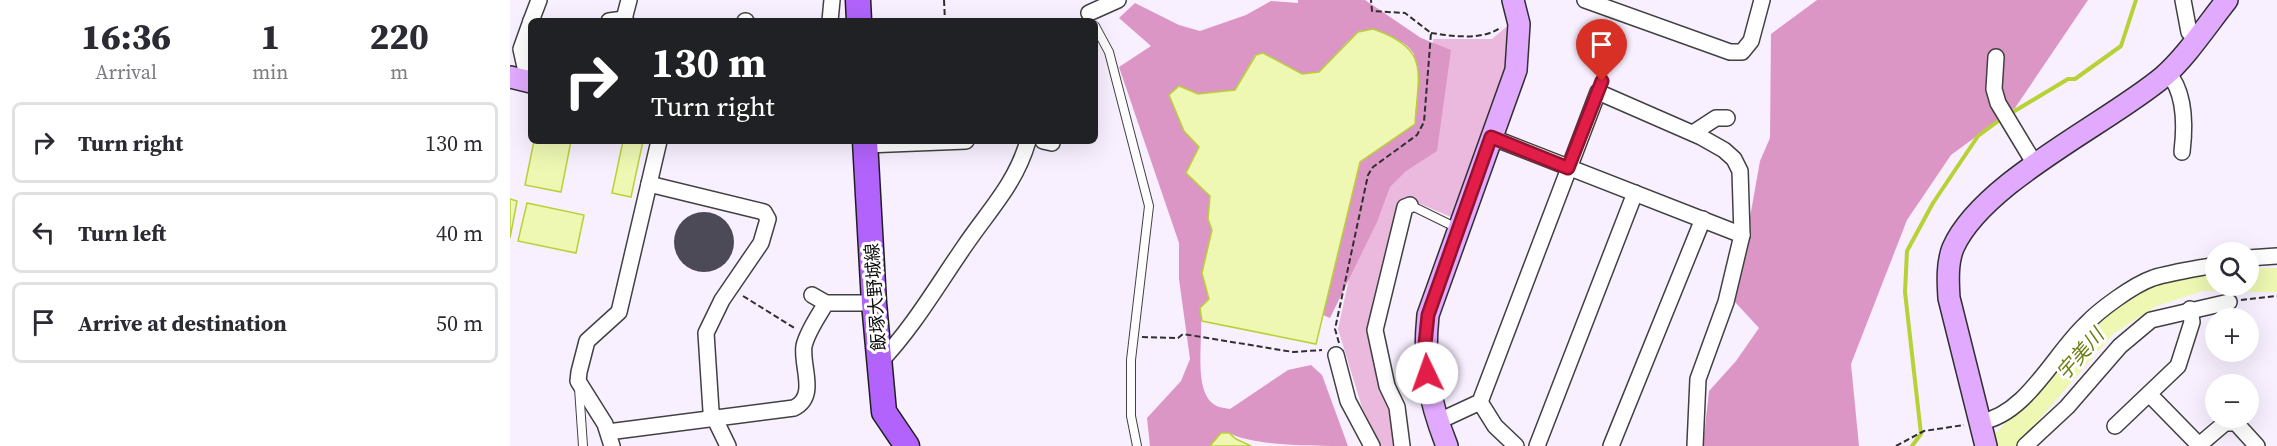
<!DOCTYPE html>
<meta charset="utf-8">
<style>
body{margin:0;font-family:"Source Serif 4","Noto Sans JP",serif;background:#f7f7f7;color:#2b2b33;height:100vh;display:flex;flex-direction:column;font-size:22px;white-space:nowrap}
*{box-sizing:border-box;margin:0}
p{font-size:20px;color:#7c7c81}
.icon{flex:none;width:33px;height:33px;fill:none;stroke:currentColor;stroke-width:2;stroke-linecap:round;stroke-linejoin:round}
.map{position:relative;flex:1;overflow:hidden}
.details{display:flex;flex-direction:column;background:#fff;width:510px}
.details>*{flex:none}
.banner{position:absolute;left:18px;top:18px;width:570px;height:126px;border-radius:9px;box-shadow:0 6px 24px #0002;background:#202124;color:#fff;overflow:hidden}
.tools{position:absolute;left:1695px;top:242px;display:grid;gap:12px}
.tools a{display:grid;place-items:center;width:54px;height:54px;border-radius:50%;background:#fff;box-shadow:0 6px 24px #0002;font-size:30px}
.pin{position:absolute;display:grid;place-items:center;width:51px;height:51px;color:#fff;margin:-62px -26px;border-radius:50% 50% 50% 0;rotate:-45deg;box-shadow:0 0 6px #0007}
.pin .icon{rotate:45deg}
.me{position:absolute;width:66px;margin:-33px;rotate:357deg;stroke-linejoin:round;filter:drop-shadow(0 0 4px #0008)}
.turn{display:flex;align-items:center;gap:21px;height:126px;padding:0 24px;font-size:27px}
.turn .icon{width:78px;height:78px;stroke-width:2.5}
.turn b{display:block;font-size:42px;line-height:51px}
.eta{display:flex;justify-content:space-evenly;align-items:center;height:102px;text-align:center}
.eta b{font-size:36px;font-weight:800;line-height:42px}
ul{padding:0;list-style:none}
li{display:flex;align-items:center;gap:18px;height:81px;margin:0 12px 9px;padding:0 12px;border:3px solid #e1e1e2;border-radius:9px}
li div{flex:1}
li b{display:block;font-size:22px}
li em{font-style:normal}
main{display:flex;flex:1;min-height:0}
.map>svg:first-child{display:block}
.green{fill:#ebb8de}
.forest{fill:#dc96c6}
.water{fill:#eef8b3;stroke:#b8d137;stroke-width:1.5}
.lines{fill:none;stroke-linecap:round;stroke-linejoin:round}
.stream{stroke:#b8d137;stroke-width:4}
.river{stroke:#eef8b3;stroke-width:24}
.building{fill:#4c4a57}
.lane-casing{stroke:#414141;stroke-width:10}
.street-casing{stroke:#414141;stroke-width:18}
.secondary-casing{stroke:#303030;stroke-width:24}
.primary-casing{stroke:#1f1f1f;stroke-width:27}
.path{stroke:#303030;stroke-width:2;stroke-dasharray:6 3;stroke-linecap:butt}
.lane{stroke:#fff;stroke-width:8}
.street{stroke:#fff;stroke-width:15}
.secondary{stroke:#e2aaff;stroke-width:21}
.primary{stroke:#b263fc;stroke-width:24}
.route-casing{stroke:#92132f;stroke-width:15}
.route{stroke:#e11d48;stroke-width:10}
.labels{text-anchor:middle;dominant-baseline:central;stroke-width:6;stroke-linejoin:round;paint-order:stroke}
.street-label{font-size:18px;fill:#0e0e0e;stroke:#fff}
.water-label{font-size:20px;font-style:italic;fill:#6a7f12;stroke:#fff}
</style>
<main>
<section class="details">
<div class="eta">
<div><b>16:36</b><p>Arrival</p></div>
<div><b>1</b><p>min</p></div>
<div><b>220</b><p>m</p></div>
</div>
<ul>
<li><svg class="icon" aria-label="right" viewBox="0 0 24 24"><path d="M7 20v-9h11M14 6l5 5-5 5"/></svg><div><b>Turn right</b></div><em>130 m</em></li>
<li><svg class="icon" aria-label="left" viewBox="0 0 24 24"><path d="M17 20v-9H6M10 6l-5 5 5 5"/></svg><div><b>Turn left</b></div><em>40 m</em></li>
<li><svg class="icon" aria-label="arrive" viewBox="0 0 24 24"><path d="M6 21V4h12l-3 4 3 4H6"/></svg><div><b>Arrive at destination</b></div><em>50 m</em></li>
</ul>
</section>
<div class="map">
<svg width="1767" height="446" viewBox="0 0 1767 446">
<rect width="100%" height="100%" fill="#f8efff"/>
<!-- green -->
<path class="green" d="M1001,23L1000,67L944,217H941L894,197L881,241L861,329L882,411L886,446H871L852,407L828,329L862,173L917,125L923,39H982Z"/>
<!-- forest -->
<g class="forest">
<path d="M788,0H855L911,38L941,50L927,151L896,171L880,187L867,222L820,318L813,315L850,162L905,124L904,54C888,30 863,38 838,41L810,72L792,74L753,53L745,55L725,90L688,94L669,87L674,131L689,147L677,173L700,196L698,219L702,230L692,273L699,300L690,308C695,333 681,390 705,405C709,408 716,408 720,409L778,370L801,365L812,375L838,446C805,446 743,446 719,433H711L700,446H640L637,418L671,381L680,359L669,279V243L609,67L641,46L609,18L625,3L669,25L690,31L736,15L761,1L788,3Z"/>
<path d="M1307,0H1578L1505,108L1441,155L1397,220L1341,364L1349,446H1193L1199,391L1226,361L1249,328L1225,302L1250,161L1260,138L1261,34Z"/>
</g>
<!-- water -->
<g class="water">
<path d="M863,29C921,49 908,72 905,124L850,162L806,344L692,321L690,308L699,299L692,273L702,230L698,219L700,196L676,173L689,147L674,131L659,95L669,86L688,94L725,90L746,55L753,53L792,74L809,72L848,32Z"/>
<path d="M24,141H61L51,192L15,185Z"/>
<path d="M113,141H133L121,197L102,193Z"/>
<path d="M0,199L7,201L0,238Z"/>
<path d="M17,203L74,215L66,253L8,241Z"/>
<path d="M711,433H719L726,439L741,446H700Z"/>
</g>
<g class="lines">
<!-- stream -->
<g class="stream">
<path d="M1498,115L1558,79H1565L1611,46L1626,0"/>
<path d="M1402,446L1411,434L1395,292L1397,251L1423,203L1468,136L1491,119"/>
</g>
<!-- river -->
<g class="river">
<path d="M1738,280H1767"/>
<path d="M1486,446L1496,440L1595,325L1640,296L1690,279H1706"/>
</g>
</g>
<!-- building -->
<circle class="building" cx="194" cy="242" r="30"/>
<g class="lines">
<!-- lane casing -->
<g class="lane-casing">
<g id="lane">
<path d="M585,26L599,52L639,206L621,360V416L627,446"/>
<path d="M900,205L947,228"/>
<path d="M69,388L73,446"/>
</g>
</g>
<!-- street casing -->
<g class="street-casing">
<g id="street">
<path d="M1075,0L1220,52H1232L1241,41L1252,0"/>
<path d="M1673,0L1679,32L1686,38"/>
<path d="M579,13L608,0"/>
<path d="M21,21L29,0"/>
<path d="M99,21L114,19"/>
<path d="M116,21L114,19L119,0"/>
<path d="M235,21H236"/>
<path d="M320,21L322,0"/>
<path d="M1486,57L1484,89L1488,103L1526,166"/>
<path d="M15,67L11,49L21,21"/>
<path d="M1657,72C1676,92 1675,127 1672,152"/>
<path d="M1183,133L1206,118H1217"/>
<path d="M981,137L1232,235"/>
<path d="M533,141L542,143"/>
<path d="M356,145L456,141"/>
<path d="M139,184L254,212L258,219L251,243L212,300L196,333L201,411L218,446"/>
<path d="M1738,258L1767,256"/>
<path d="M302,295L316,303H364"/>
<path d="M826,355L838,401L862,446"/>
<path d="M369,363C402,329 427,286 454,247C479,210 505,185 518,141"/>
<path d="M1640,395L1689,445"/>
<path d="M970,402L985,426L1006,446"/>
<path d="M927,422L970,402L1088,92L1191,137L1214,150L1224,159L1230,171L1232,235L1216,302L1188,379L1185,446"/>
<path d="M1470,422C1516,415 1544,354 1575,325C1589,310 1623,285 1643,278C1663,272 1685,269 1706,265"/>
<path d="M1605,426L1668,366L1682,322L1680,309"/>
<path d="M98,432L284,408C308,396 291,367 294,346C297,332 309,315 316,303"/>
<path d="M102,446L95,424L68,381L69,372L77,341L109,312L149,141"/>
<path d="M892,446L887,407L877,386L865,330L895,207L900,205"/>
<path d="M1027,446L1125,193"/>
<path d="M1101,446L1193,219"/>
<path d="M1515,446L1557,407L1610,346L1641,320L1719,302"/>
<path d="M1688,446L1715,423H1726L1747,446"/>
</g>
</g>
<!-- secondary casing -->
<g class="secondary-casing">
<g id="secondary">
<path d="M0,77L21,82"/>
<path d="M937,446C918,398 913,366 918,315L1006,70L1009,24L1003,0"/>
<path d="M1476,446L1439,298C1438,282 1437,263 1443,248C1472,182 1597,124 1653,77C1677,56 1697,25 1717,0"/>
</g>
</g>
<!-- primary casing -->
<g class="primary-casing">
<g id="primary">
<path d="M348,0L349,21"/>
<path d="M355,141L364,303L374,412L397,446"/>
</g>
</g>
<!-- path -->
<g class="path">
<path d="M434,0L435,21"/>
<path d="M921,33C941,36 974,41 991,27"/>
<path d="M233,296L286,329"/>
<path d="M1731,300L1767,296"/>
<path d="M632,337L668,338L673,334L783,352L812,350"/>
<path d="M829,343L825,329L858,175L863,167L907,135L914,122L921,33L895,13L862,11L861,0"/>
<path d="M1386,446L1414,431L1454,425"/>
</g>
<!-- lane -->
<use href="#lane" class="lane"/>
<!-- street -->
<use href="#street" class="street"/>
<!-- secondary -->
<use href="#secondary" class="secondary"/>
<!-- primary -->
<use href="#primary" class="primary"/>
</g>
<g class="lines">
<!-- route casing -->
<g class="route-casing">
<path id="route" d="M917,373L914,354L918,315L981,137L1058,168L1092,81"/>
</g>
<!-- route -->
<use href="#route" class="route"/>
</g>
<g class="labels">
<!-- street labels -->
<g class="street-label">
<text transform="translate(365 297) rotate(-94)">飯塚大野城線</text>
</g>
<!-- water labels -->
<g class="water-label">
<text transform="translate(1570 354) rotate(-49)">宇美川</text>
</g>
</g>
</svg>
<div class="tools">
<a><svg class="icon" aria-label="search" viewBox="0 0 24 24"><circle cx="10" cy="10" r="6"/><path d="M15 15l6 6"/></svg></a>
<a>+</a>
<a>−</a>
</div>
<div class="pin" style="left:1092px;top:81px;background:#d93025"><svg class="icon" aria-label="arrive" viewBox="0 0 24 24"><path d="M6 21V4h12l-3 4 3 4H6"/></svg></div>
<svg class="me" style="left:917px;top:373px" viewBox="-20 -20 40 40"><circle r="19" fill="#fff"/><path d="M0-13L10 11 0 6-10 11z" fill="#e11d48"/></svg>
<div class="banner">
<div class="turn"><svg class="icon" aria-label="right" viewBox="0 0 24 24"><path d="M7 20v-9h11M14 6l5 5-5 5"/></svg><div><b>130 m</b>Turn right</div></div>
</div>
</div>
</main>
